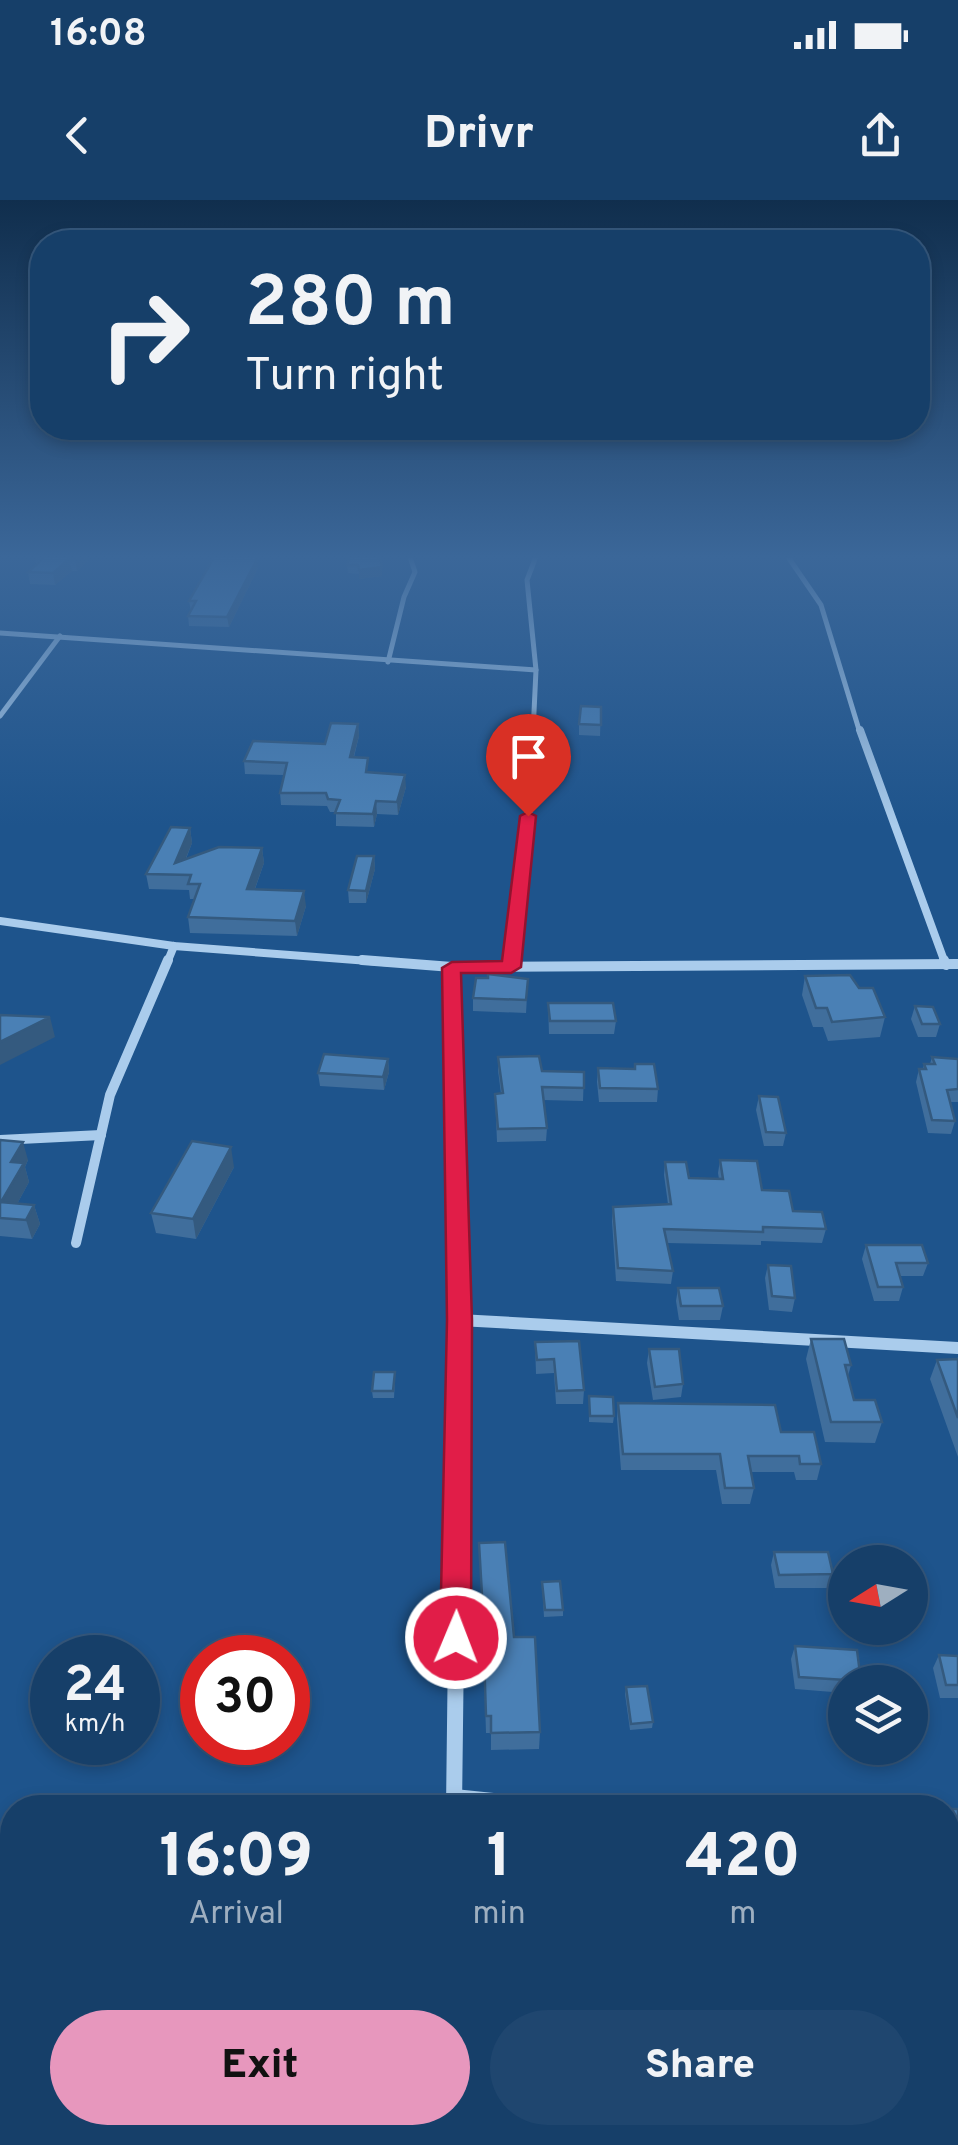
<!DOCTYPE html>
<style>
body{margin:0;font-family:Overpass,sans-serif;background:#1f466f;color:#f1f3f6;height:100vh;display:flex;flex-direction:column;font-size:38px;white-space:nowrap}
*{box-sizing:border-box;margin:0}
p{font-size:32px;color:#9eafc0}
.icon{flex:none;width:55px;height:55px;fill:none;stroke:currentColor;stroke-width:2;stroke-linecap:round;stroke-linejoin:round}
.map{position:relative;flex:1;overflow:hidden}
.sheet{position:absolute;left:0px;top:1595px;width:960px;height:350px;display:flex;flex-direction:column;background:#163f69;border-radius:40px 40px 0 0;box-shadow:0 5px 15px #0003,0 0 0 2px #35587d}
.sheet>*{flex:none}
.banner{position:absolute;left:30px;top:30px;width:900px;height:210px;border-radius:40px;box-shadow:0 5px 15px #0003,0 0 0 2px #35587d;background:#163f69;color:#f1f3f6;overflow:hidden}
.needle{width:65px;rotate:259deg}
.buttons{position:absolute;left:828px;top:1345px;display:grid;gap:20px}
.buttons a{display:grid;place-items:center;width:100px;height:100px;border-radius:50%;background:#163f69;box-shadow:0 5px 15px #0003,0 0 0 2px #35587d;font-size:50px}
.speed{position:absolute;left:30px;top:1435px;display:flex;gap:20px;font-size:50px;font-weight:700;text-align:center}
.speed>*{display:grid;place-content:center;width:130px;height:130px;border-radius:50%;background:#163f69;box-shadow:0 5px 15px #0003,0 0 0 2px #35587d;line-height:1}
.speed small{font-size:25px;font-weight:400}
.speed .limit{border:15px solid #d22;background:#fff;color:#111}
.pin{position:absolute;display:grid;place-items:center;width:85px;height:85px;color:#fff;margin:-102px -42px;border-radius:50% 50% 50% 0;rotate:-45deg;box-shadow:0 0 10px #0007}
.pin .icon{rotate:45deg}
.me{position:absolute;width:110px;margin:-55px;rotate:1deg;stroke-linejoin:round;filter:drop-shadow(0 0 8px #0008)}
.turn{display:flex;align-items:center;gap:35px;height:210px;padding:0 50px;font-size:45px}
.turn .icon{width:130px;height:130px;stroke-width:2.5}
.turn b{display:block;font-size:70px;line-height:85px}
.eta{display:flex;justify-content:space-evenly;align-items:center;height:170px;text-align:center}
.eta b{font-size:60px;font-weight:800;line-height:70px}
.cta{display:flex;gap:20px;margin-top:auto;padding:20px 50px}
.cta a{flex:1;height:115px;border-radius:60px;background:#e797bd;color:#111;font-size:40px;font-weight:800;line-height:115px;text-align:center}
.cta a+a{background:#1f466f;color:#f1f3f6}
.status{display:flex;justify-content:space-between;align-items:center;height:70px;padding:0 50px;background:#163f69;direction:ltr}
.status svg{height:28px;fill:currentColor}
header{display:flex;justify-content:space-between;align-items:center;height:130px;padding:0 50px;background:#163f69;font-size:45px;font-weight:800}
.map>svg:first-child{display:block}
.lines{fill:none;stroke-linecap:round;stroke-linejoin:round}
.street-far4{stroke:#aaccec;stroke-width:5}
.street-far3{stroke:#aaccec;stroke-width:8}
.street-far2{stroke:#aaccec;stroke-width:10}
.street-far1{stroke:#aaccec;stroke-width:12}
.street{stroke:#aaccec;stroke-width:16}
.wall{fill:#406e9c}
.shaded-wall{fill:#345a7f}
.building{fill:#4a80b5;stroke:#345a7f;stroke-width:2.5}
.route{fill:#e11d48;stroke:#92132f;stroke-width:2.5}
</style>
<div class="status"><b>16:08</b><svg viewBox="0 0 49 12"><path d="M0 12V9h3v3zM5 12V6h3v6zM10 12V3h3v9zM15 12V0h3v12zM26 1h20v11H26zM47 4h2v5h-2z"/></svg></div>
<header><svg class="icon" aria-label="back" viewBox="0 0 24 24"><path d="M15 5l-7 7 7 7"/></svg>Drivr<svg class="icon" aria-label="share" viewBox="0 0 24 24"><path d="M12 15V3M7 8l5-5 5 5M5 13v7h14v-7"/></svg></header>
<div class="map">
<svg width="958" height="1945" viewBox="0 0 958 1945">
<rect width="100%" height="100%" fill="#1e548c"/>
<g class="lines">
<!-- street-far4 -->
<g class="street-far4">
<path d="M786,354L821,405L860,533"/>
<path d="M0,433L536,470"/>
<path d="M388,462L404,397L415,372L409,354"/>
<path d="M0,516L60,436"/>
<path d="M533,533L536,470L527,380L537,354"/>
</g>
<!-- street-far3 -->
<g class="street-far3">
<path d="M860,530L945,763"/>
<path d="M0,721L174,746L395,763"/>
<path d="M167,763L174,746"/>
<path d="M512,763L526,653L533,530"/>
</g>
<!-- street-far2 -->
<g class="street-far2">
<path d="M362,760L452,767L958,764"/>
<path d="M944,760L946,765"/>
<path d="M452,767L458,1061"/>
<path d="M511,767L512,760"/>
<path d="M0,940L101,935"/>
<path d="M76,1043L110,895L168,760"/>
</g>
<!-- street-far1 -->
<g class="street-far1">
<path d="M459,1120L958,1148"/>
<path d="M456,1446L458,1058"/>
</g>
<!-- street -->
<g class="street">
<path d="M454,1597L493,1601L505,1608"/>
<path d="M454,1608L456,1444"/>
<path d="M450,1932V1945"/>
<path d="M812,1932L822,1945"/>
</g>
</g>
<!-- wall -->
<g class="wall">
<path d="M25,354H95L77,371H72L55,385L30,384L28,372L36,364L35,356L36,354Z"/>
<path d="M347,365L382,367V376L359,379V374L348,373Z"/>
<path d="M258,368L229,427L189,426L188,416L191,411L189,401Z"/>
<path d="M601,507L600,536L579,535V524Z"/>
<path d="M358,524L359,536L354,557L368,572L406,587L398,615L377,614L374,627L336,626V612H330L327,606L281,605L280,593L284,575L245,574L244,561L325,544Z"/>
<path d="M190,628L192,643L186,659L262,648L264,663L255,689L306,706L297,736L190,733L188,717L194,699H190L189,690L149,689L146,674Z"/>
<path d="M374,656L375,669L366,703H349L348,690Z"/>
<path d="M805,776L859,788L885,817L880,837L828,841L823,827H813L802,795Z"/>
<path d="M528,779L526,813L473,811V798Z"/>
<path d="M548,803L616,821L614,834H549Z"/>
<path d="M915,806L940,824L936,837H918L911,819Z"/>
<path d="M498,857L542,871L584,872L583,901L543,900L547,928L546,941L497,942L495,894H501L498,870Z"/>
<path d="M932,857L958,859V902H950L955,921L951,934L928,933L916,882L919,869H923L924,864H930Z"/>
<path d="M388,859L389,872L384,890L320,886L318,873Z"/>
<path d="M635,864L658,889L657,902H599L597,882L598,868L634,869Z"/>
<path d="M759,896L786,933L783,946H764L756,910Z"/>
<path d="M0,940L28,960L25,967L29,982L17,1004L34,1005L40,1024L32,1039L0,1036Z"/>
<path d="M720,960L793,1011L826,1029L822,1043L761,1041V1045L667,1043L673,1071L671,1084L616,1081L612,1021L613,1007L668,1004L664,975L665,962L689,978L719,979L718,973Z"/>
<path d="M234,967L196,1039L156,1033L151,1013Z"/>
<path d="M866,1045L928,1063L923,1076H900L903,1087L899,1101H874L862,1059Z"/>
<path d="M768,1065L795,1098L792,1112L769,1110L765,1078Z"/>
<path d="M678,1088L723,1106L720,1120H679L676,1101Z"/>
<path d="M811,1139L851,1165L848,1176L854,1200L882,1222L875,1243L825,1242L806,1159Z"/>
<path d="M579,1141L584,1190L583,1204H556L554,1173L536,1174L535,1142Z"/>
<path d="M649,1149L683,1184L681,1197L653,1200L647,1163Z"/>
<path d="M958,1157V1257L930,1179L937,1160L957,1159Z"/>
<path d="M395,1179L394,1198H373L372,1191Z"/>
<path d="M589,1196L614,1216L613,1223L589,1222Z"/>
<path d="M618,1203L781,1232L821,1264L817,1280H796L794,1272H751L754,1288L750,1304H722L716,1270H621L617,1219Z"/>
<path d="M479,1343L514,1437L540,1532L539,1549L491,1550V1533H486L484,1471L489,1454L488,1429H483Z"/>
<path d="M774,1352L833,1374L829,1388H775L771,1365Z"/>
<path d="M542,1382L563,1410V1416L544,1417Z"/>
<path d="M795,1446L861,1481V1482H845V1493L795,1489L791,1459Z"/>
<path d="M939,1455L958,1456V1498H940L933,1468Z"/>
<path d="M626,1487L653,1522L652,1528L630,1530L625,1494Z"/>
<path d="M948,1609H958V1769L948,1724Z"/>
<path d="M958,1865V1945H949L946,1932H948V1866Z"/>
<path d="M663,1932H706L707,1937L703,1945L664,1944Z"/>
</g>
<!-- shaded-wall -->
<g class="shaded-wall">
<path d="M80,354H95L77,371L75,359Z"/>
<path d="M257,354L258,368L229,427L227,417Z"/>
<path d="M69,359L72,371L55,385L53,373Z"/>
<path d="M382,367V376L359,379V370Z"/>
<path d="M358,524L359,536L350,570V557Z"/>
<path d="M405,575L406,587L398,615L397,602Z"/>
<path d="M376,601L377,614L374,627L373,614Z"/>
<path d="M190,628L192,643L179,675L175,663Z"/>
<path d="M262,648L264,663L249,705L247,689Z"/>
<path d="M374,656L375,669L366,703V691Z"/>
<path d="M304,691L306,706L297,736L295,721Z"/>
<path d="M50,817L55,837L0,865V842Z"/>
<path d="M388,859L389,872L384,890L383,877Z"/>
<path d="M23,942L28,960L25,967L29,982L9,1019L1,1002L11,962Z"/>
<path d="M231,947L234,967L196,1039L193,1019Z"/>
<path d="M34,1005L40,1024L32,1039L26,1020Z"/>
</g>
<!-- building -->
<g class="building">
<path d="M37,354H80L75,359H69L53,373L28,372L46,356H35Z"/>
<path d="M216,354H257V359L227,417L188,416L196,401H189Z"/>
<path d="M351,354H379L382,367L359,370L358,365H347Z"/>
<path d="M581,506L601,507V525L579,524Z"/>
<path d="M331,523L358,524L350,557L368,558L366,572L405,575L397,602L376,601L373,614L335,613L340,600L328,599L326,593H280L287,563L244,561L253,541L325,544Z"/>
<path d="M171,627L190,628L175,663L219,647L262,648L247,689L304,691L295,721L188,717L200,684H188L191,675L146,674Z"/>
<path d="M357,656H374L366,691L348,690Z"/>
<path d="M488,774L528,779L526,800L473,798L476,778H488Z"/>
<path d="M850,775L859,788H873L885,817L832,822L827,808H816L805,776Z"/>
<path d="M548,803H613L616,821H550Z"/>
<path d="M915,806L933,807L940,824H922Z"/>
<path d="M0,815L50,817L0,842Z"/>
<path d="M324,854L388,859L383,877L318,873Z"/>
<path d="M539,856L542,871L584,872V888L542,887L547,928L498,929L495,894L503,893L498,857Z"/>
<path d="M932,857L958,859V889L947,890L955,921L932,920L919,869H926L924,864H935Z"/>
<path d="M635,864H654L658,889L600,888L598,868L635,869Z"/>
<path d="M759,896L778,897L786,933L766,932Z"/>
<path d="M0,940L23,942L11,962L24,963L1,1002L34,1005L26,1020L0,1018Z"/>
<path d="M192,941L231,947L193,1019L151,1013Z"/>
<path d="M720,960L757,961L762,990L789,991L793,1011L822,1012L826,1029L763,1027V1032L664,1029L673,1071L618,1068L613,1007L671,1004L665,962H686L689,978L723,979Z"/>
<path d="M866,1045H922L928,1063H896L903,1087H878Z"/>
<path d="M768,1065L791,1066L795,1098L772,1096Z"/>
<path d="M678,1088H719L723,1106H681Z"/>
<path d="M811,1139H844L851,1165H845L854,1200H875L882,1222H831Z"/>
<path d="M579,1141L584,1190L557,1191L554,1159L537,1160L535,1142Z"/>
<path d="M649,1149H679L683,1184L655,1187Z"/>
<path d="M958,1159V1218L937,1160Z"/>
<path d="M374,1172H395L393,1191H372Z"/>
<path d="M589,1196L613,1197L614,1216H590Z"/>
<path d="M618,1203L775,1205L781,1232H814L821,1264H800L799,1256H748L754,1288H725L720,1254H623Z"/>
<path d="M505,1342L514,1437H535L540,1532L491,1533V1516H486L484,1454H489L488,1411L483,1412L479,1343Z"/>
<path d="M774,1352H828L833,1374L779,1375Z"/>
<path d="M560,1381L563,1410H545L542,1382Z"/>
<path d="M795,1446L857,1450L861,1481L799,1477Z"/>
<path d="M939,1455L958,1456V1485H946Z"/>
<path d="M647,1486L653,1522L631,1524L626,1487Z"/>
<path d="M891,1597L893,1608H847L845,1598Z"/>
<path d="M948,1609H958V1709L948,1665Z"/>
<path d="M958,1865V1924L955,1914H948V1866Z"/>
<path d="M667,1932H706L707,1937L667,1936Z"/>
</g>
<!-- sky -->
<linearGradient id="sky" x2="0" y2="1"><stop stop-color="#102e4d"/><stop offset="0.57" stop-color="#3b6799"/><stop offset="1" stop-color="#3b6799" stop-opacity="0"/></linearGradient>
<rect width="958" height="626" fill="url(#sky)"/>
<!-- route -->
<path class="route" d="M528,612L536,616L521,767L511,773H461L472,1120L471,1438L467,1448L456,1453L444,1448L440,1438L447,1120L442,768L452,762L502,761L520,616Z"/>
</svg>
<div class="buttons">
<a><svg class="needle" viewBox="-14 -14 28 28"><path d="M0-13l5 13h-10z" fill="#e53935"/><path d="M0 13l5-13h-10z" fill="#9eafc0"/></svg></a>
<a><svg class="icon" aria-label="layers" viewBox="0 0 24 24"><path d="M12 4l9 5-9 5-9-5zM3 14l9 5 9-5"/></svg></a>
</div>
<div class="speed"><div>24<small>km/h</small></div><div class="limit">30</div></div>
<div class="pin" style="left:528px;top:616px;background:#d93025"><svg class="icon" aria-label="arrive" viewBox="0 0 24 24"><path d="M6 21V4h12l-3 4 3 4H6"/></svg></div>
<svg class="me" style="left:456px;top:1438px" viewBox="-20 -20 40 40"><circle r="17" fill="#e11d48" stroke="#fff" stroke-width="3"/><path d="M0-11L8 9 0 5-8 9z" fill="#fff"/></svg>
<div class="banner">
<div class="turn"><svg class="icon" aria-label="right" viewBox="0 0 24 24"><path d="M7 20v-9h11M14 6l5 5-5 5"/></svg><div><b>280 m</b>Turn right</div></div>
</div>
<section class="sheet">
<div class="eta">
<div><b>16:09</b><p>Arrival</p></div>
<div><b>1</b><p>min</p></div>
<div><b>420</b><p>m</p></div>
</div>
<div class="cta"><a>Exit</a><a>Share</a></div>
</section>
</div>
